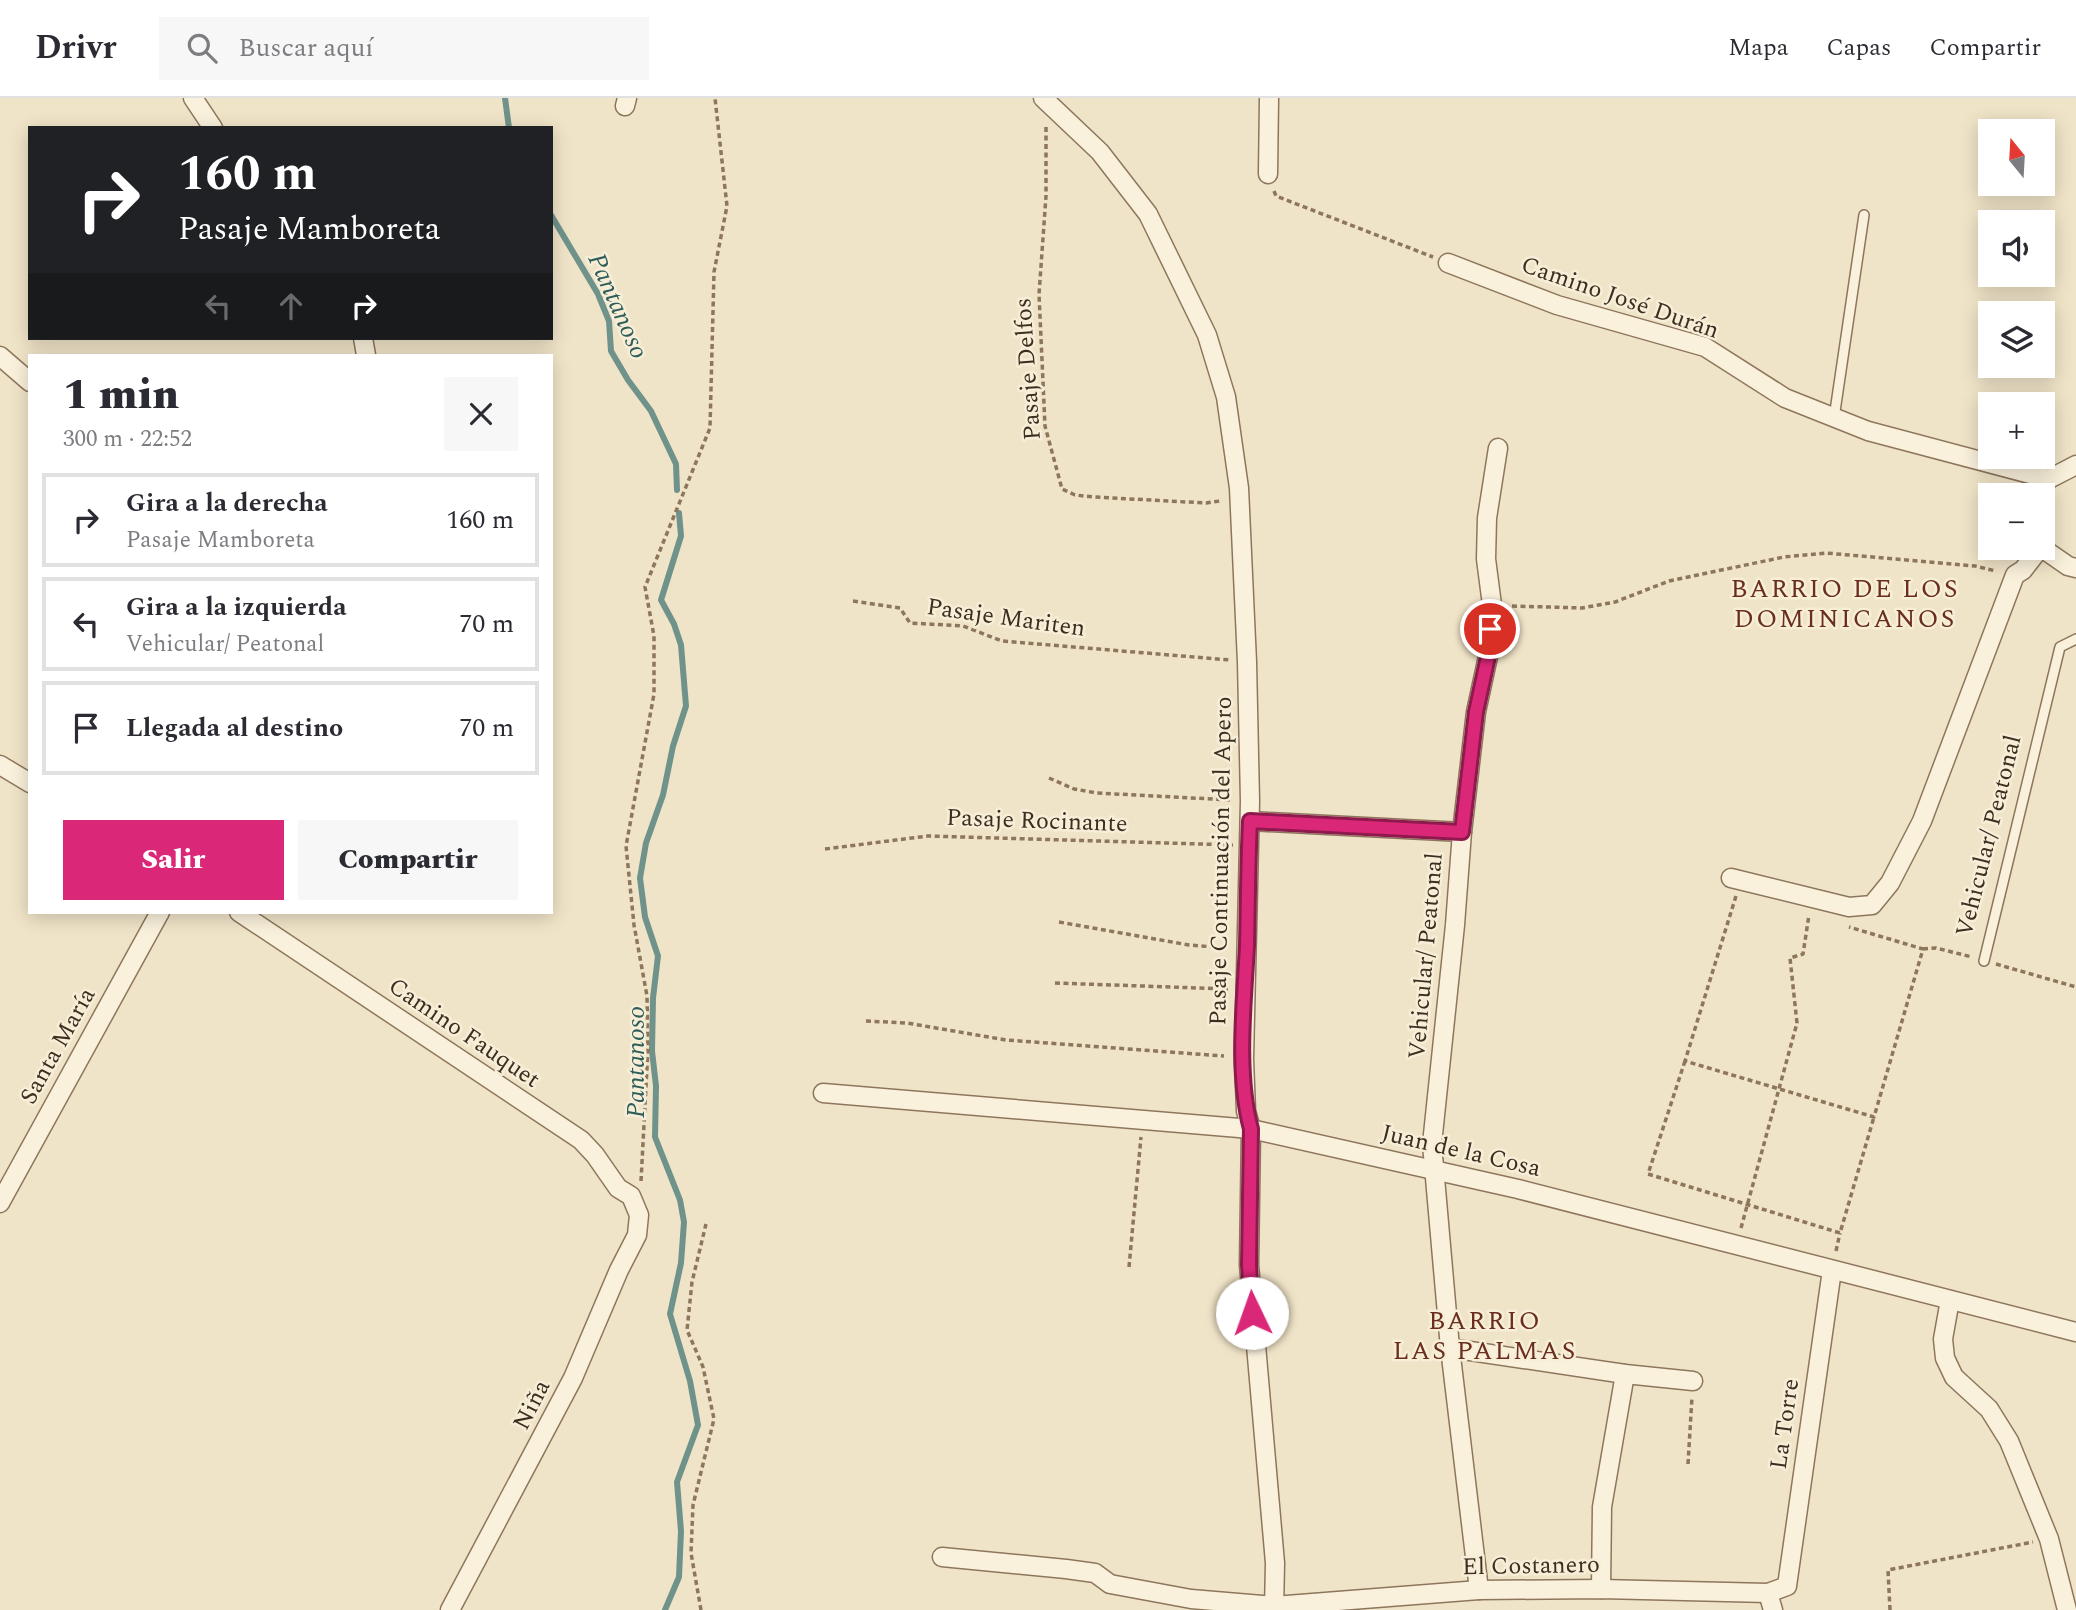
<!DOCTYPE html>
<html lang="es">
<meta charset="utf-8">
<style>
body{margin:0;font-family:Spectral,serif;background:#f7f7f7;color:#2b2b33;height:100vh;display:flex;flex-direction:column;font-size:26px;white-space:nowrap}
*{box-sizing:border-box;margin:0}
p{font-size:23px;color:#7c7c81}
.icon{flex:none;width:38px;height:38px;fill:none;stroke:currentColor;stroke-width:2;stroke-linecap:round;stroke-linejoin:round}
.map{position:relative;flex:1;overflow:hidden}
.sheet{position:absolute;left:28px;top:256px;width:525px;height:560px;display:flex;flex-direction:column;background:#fff;border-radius:0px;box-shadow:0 4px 18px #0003}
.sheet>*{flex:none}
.banner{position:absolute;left:28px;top:28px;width:525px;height:214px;border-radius:0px;box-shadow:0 4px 18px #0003;background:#202124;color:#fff;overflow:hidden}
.needle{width:46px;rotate:342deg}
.fabs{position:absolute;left:1978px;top:21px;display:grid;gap:14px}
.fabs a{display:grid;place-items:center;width:77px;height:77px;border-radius:0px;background:#fff;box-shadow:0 4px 18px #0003;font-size:35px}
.pin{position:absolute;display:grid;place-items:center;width:60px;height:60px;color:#fff;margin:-30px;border:4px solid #fff;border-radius:50%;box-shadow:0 2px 7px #0007}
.me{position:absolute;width:77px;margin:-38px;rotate:357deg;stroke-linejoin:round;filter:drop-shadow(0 0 5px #0008)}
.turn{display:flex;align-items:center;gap:24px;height:147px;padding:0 35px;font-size:32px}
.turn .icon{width:91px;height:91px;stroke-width:2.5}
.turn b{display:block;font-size:49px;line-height:60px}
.lanes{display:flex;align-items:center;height:66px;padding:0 35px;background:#0003;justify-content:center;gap:35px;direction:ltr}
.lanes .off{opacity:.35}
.round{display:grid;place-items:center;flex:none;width:74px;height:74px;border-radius:0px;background:#f7f7f7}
.headline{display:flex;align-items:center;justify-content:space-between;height:119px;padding:0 35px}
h1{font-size:42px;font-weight:800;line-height:52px}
.button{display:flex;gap:14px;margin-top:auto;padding:14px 35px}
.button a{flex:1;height:80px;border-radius:0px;background:#db2777;color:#fff;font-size:28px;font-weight:800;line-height:80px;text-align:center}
.button a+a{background:#f7f7f7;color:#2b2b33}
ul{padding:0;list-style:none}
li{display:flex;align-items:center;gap:21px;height:94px;margin:0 14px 10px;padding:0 21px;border:4px solid #e1e1e2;border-radius:0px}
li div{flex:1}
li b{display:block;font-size:26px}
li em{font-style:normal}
header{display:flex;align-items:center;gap:42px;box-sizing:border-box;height:98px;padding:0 35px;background:#fff;border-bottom:2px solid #e1e1e2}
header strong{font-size:33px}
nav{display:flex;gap:38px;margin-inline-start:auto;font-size:24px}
.search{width:490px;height:63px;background:#f7f7f7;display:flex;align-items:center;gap:18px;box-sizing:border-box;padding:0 24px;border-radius:0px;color:#7c7c81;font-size:26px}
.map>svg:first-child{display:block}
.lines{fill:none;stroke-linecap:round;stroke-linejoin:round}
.stream{stroke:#6f938a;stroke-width:6}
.service-casing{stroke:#8d765c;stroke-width:12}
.minor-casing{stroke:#8d765c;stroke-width:21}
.path{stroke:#8d765c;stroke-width:3.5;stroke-dasharray:5 3.5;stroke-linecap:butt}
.service{stroke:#faf1dc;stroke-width:9}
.minor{stroke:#faf1dc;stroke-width:18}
.route-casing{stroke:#8e194d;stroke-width:18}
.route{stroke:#db2777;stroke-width:12}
.labels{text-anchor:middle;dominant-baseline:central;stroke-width:5;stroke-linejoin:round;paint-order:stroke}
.street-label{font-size:24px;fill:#3d2e20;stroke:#f7eed8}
.water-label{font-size:26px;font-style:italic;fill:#2f5d5a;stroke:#f7eed8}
.neighbourhood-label{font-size:26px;letter-spacing:2px;fill:#6b2e1e;stroke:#f7eed8}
</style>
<header>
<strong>Drivr</strong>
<div class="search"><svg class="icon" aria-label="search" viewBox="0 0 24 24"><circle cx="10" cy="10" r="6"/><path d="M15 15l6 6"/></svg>Buscar aquí</div>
<nav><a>Mapa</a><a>Capas</a><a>Compartir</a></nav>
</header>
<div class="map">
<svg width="2076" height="1512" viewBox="0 0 2076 1512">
<rect width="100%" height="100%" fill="#f0e4c8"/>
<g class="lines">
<!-- stream -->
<g class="stream">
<path d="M505,0L509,30"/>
<path d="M551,117L598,196L609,223L611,253L628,282L651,313L676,366L677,392"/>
<path d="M665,1512L679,1479L681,1433L677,1384L698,1327L690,1283L670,1216L681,1165L684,1124L680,1102L655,1039L656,988L652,953L653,900L658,858L645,819L640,780L646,745L663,697L673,648L686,608L681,547L674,526L661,502L681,438L679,415"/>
</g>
<!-- service casing -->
<g class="service-casing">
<g id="service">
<path d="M1834,320L1864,117"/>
<path d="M1984,863L2060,549L2076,541"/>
</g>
</g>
<!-- minor casing -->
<g class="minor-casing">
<g id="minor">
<path d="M193,0L213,30"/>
<path d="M1043,0L1100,54L1148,116L1207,237L1226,299L1239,390L1247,564L1250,703L1244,961L1246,1013L1251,1031L1249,1167L1275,1465L1274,1512"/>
<path d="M625,8L627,0"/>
<path d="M1268,76L1269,0"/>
<path d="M1448,165L1557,207L1705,249L1785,300L1868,333L2049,381"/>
<path d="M363,240L366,257"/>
<path d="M0,258L30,284"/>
<path d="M2035,397L2049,381L2076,367"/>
<path d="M2042,450L2068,468L2076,470"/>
<path d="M0,667L30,685"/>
<path d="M1250,723L1462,734"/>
<path d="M1731,780L1849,809L1872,807L1890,785L1922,723L2015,477L2023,472L2040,450"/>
<path d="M239,814L581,1042L595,1057L618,1090L631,1098L639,1117L637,1137L619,1172L573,1280L450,1512"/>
<path d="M823,995L1251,1031L1518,1091L2076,1234"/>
<path d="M0,1105L160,814"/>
<path d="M1950,1202L1943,1241L1945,1260L1954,1279L1989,1311L2009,1343L2049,1441L2067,1512"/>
<path d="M1450,1250L1625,1276L1693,1283"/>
<path d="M942,1459L1066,1471L1095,1475L1110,1486L1191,1501L1274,1508L1479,1492L1601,1491L1768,1495L1787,1488L1832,1172"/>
<path d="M1601,1491L1602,1409L1625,1276"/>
<path d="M1479,1492L1450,1250L1432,1046L1455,827L1462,734L1476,614L1489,554L1492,507L1486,461L1487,420L1498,350"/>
<path d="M1768,1495L1773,1512"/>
</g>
</g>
<!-- path -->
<g class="path">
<path d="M1046,29V98L1039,196L1045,328L1062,391L1075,397L1094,399L1206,405L1220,403"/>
<path d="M1274,93L1276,98L1433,159"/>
<path d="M853,503L900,510L910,525L963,528L1002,543L1230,562"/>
<path d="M1512,508L1582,510L1615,504L1669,483L1784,459L1826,455L1975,468L1996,473"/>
<path d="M1049,680L1074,691L1097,695L1231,702"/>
<path d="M825,751L928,738L1233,747"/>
<path d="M1736,798L1685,963L1874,1019L1923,851L1849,829"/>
<path d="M1059,824L1189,847L1227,850"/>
<path d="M1923,851L1936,850L1972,859"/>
<path d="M1996,866L2076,889"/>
<path d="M1055,885L1228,891"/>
<path d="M866,923L907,925L1006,942L1224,958"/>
<path d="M1685,963L1648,1076L1840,1135L1874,1019"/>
<path d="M641,1083L648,951L647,898L634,827L626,748L654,596V538L645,489L710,330L714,174L727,108L715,0"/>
<path d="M1741,1130L1797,925L1790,860L1803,856L1809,817"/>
<path d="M1836,1153L1840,1135"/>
<path d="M1129,1169L1141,1039"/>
<path d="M1688,1366L1692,1299"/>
<path d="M701,1512L691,1455L693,1407L714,1321L703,1269L687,1232L692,1184L706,1126"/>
<path d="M1890,1512L1888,1472L2033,1444"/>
</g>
<!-- service -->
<use href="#service" class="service"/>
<!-- minor -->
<use href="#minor" class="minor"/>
</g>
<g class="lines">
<!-- route casing -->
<g class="route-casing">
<path id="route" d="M1252,1215L1249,1167L1251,1031C1236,975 1244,906 1247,848C1248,806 1248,764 1250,723L1462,734L1476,614L1489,554L1490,531"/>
</g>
<!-- route -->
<use href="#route" class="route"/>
</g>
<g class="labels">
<!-- street labels -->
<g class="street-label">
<text transform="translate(1620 200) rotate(19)">Camino José Durán</text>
<text transform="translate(1028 271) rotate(-94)">Pasaje Delfos</text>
<text transform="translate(1006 520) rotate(8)">Pasaje Mariten</text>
<text transform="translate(1037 723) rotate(2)">Pasaje Rocinante</text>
<text transform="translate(1989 738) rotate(-76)">Vehicular/ Peatonal</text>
<text transform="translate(1221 763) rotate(-89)">Pasaje Continuación del Apero</text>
<text transform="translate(1426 858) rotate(-85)">Vehicular/ Peatonal</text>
<text transform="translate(464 935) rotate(34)">Camino Fauquet</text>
<text transform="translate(58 948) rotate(-61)">Santa María</text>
<text transform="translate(1461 1053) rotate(13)">Juan de la Cosa</text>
<text transform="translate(532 1307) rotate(-63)">Niña</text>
<text transform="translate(1785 1326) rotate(-82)">La Torre</text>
<text transform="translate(1531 1468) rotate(-1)">El Costanero</text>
</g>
<!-- water labels -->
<g class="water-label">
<text transform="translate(618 208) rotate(66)">Pantanoso</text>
<text transform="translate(636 964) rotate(-90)">Pantanoso</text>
</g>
<!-- neighbourhood labels -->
<g class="neighbourhood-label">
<text x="1845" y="491">BARRIO DE LOS<tspan x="1845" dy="30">DOMINICANOS</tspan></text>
<text x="1485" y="1223">BARRIO<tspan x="1485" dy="30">LAS PALMAS</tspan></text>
</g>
</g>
</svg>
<div class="fabs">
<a><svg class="needle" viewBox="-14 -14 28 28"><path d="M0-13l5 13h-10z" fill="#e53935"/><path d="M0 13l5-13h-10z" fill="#7c7c81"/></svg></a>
<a><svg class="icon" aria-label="sound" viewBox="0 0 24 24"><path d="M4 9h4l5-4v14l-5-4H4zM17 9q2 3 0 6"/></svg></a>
<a><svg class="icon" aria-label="layers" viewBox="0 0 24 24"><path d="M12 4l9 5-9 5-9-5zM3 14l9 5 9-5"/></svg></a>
<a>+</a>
<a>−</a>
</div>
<div class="pin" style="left:1490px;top:531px;background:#d93025"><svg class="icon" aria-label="arrive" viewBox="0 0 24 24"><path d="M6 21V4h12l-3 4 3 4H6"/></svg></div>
<svg class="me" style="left:1252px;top:1215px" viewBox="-20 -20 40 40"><circle r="19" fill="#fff"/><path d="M0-13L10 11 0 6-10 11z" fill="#db2777"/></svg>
<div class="banner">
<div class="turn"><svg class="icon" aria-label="right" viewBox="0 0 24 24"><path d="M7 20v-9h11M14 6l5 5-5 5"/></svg><div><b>160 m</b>Pasaje Mamboreta</div></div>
<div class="lanes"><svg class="icon off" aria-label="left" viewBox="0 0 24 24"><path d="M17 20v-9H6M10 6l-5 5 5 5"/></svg><svg class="icon off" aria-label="ahead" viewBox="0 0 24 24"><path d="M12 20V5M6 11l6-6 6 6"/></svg><svg class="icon" aria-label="right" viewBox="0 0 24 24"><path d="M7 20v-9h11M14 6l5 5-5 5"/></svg></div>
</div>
<section class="sheet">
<div class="headline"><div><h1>1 min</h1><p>300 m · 22:52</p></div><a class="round"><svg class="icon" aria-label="close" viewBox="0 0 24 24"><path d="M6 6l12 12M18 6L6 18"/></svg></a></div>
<ul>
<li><svg class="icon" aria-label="right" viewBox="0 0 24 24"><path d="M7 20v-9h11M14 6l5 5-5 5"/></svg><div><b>Gira a la derecha</b><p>Pasaje Mamboreta</p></div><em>160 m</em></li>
<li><svg class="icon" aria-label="left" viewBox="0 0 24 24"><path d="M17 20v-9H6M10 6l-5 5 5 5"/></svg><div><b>Gira a la izquierda</b><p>Vehicular/ Peatonal</p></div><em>70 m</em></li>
<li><svg class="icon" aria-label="arrive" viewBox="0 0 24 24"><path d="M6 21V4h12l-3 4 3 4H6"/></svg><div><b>Llegada al destino</b></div><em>70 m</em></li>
</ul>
<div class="button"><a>Salir</a><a>Compartir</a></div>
</section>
</div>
